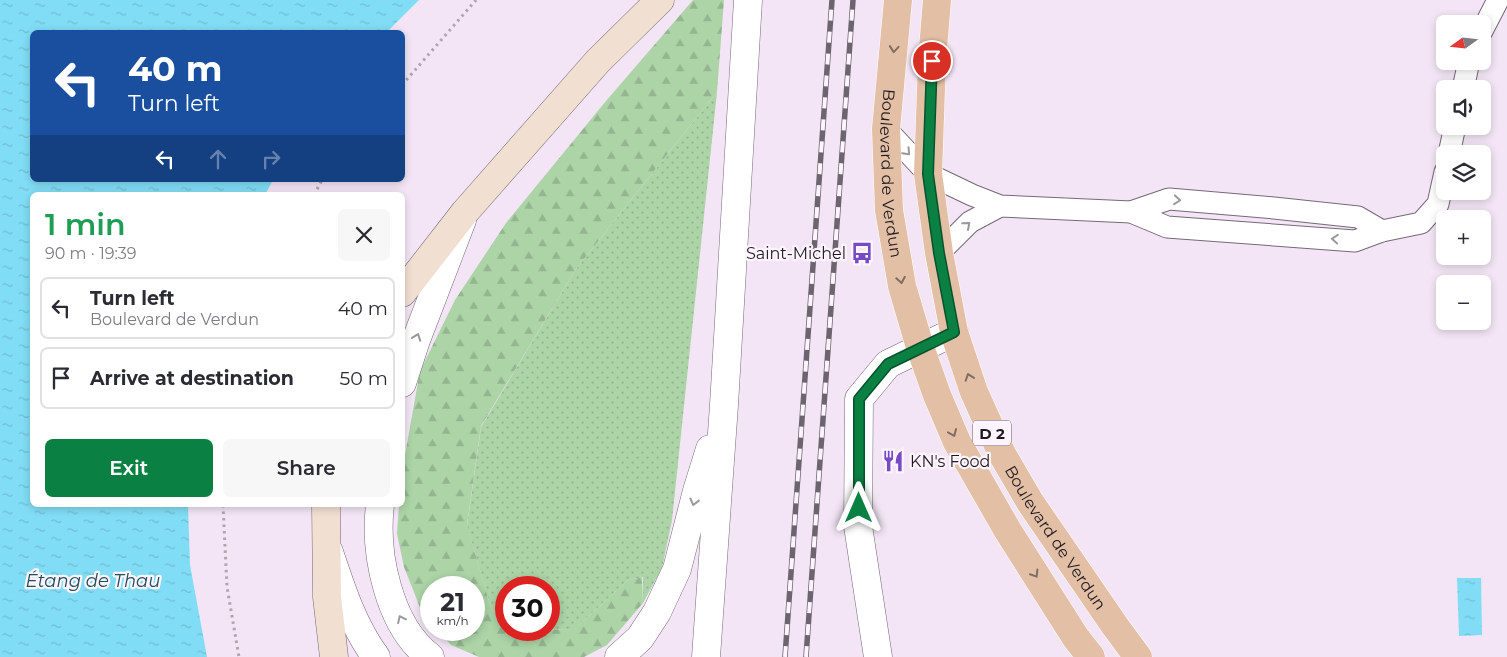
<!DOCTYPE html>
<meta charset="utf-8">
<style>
body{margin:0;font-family:Montserrat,sans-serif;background:#f7f7f7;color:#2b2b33;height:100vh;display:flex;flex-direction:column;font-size:19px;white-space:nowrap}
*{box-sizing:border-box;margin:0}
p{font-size:16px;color:#7c7c81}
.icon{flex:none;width:28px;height:28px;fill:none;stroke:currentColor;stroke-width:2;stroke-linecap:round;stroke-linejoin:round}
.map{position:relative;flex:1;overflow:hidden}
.side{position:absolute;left:30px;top:192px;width:375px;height:315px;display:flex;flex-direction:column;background:#fff;border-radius:8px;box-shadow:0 2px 8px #0003}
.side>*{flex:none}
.top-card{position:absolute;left:30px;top:30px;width:375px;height:152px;border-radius:8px;box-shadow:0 2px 8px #0003;background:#1a4fa0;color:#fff;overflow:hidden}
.needle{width:32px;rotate:255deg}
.buttons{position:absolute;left:1436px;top:15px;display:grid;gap:10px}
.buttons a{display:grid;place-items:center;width:55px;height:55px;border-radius:8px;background:#fff;box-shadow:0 2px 8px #0003;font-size:25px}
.speed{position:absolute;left:420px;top:576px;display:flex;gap:10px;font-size:25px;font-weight:700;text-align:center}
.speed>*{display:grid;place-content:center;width:65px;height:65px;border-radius:50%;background:#fff;box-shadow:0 2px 8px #0003;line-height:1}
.speed small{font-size:12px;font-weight:400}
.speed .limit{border:8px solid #d22;background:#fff;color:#111}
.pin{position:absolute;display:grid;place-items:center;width:42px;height:42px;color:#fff;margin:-21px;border:2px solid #fff;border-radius:50%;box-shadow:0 1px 5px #0007}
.me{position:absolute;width:55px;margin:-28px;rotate:0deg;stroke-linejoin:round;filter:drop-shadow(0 0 4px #0008)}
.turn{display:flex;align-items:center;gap:18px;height:105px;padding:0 15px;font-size:22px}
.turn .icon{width:65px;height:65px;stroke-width:2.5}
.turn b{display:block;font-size:35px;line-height:42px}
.lanes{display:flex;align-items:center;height:48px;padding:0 15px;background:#0003;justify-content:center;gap:25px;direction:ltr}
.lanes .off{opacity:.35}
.round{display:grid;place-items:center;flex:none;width:52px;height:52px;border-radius:8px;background:#f7f7f7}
.head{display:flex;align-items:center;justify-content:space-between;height:85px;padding:0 15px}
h1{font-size:30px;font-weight:600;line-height:38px;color:#1e9e55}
.primary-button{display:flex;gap:10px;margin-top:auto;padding:10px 15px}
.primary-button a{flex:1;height:58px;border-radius:8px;background:#0b8043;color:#fff;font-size:20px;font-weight:600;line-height:58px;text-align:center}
.primary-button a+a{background:#f7f7f7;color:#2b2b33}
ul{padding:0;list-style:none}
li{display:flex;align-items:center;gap:15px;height:62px;margin:0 10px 8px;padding:0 5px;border:2px solid #e1e1e2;border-radius:8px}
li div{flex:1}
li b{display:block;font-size:19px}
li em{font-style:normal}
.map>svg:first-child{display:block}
.grass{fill:url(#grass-dots)}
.forest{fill:url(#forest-firs)}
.water{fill:url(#water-ripples)}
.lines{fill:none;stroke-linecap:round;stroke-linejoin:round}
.lane-casing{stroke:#756977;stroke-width:23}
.street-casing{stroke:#756977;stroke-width:29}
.secondary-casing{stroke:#756977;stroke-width:29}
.primary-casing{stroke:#fff;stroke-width:29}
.path{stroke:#afa4b0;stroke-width:3;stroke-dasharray:2.5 4;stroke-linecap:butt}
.lane{stroke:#fff;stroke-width:21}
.street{stroke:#fff;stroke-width:28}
.secondary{stroke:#f1e0d2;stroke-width:28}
.primary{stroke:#e3c0a5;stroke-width:28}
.rail-casing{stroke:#6c646e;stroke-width:5.5}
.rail{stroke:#fdf4fe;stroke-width:4;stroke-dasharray:11;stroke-linecap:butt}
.oneway{stroke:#816d62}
.oneway2{stroke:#9a989b}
.route-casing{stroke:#07532c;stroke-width:12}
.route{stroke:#0b8043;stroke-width:9}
.labels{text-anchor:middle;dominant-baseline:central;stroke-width:4.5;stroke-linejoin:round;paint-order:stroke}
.shield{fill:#fdf4fe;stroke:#625b63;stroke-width:1}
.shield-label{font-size:15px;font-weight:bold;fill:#1f1a20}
.street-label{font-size:16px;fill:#1f1a20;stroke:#fdf4fe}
.poi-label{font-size:16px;fill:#1f1a20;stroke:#fdf4fe;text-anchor:end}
.water-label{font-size:18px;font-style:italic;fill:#244d58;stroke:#fdf4fe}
</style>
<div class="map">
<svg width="1507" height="657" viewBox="0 0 1507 657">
<defs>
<pattern id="grass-dots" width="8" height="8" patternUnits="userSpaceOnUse" patternTransform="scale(1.25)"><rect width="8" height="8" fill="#acd4a7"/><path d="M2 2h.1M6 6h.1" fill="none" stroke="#94b58f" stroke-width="1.8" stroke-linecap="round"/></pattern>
<pattern id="forest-firs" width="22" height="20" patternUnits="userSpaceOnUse" patternTransform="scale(1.25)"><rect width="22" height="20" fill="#acd4a7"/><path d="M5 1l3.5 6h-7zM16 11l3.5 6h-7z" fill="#94b58f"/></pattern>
<pattern id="water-ripples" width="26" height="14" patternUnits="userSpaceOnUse" patternTransform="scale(1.25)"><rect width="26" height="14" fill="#81ddf5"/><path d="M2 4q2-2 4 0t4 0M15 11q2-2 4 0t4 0" fill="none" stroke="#6fbdd2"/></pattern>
</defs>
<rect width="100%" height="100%" fill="#f3e5f5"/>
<!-- grass -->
<path class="grass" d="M717,92L672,520L662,568L643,603V577L628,580L575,629H549V588H506V625L491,608L467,526L481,427L576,269Z"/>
<!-- forest -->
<path class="forest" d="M693,0H724L717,92L576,269L481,426L467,525L491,608L506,625V630L575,629L628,580L642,577L643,603L607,645L584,657H479L451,645L437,630H474V588H431V623L423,615L404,567L397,534L399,505H402L403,466L420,371L455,300L506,223L606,101Z"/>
<!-- water -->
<g class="water">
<path d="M0,0H419L387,32H32V180H273L265,195H32V505H188L190,565L207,657H0Z"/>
<path d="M1457,578H1481L1482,635L1459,636Z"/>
</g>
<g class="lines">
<!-- lane casing -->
<g class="lane-casing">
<g id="lane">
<path d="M1482,31L1498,0"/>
<path d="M1463,89L1469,61"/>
<path d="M886,129L928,174L972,195L1000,206L1131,212L1167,227L1355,241L1382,231L1421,223L1438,204L1445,172"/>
<path d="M1449,154L1455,126"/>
<path d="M1131,212L1169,199L1274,208L1358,217L1382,231"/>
<path d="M939,253L970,222L1000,206"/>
</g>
</g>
<!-- street casing -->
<g class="street-casing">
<g id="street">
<path d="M402,383L416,340L462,220"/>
<path d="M380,505C374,554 389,626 430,657"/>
<path d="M329,552C341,588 353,626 376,657"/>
<path d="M619,657L640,638L657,612L677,569L697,491L710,449"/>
<path d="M706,657L724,405L748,0"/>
<path d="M878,657L858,526L859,399L888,364L954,332"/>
</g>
</g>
<!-- secondary casing -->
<g class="secondary-casing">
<g id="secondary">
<path d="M402,293L465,212L598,61L660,0"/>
<path d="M326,505L327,597L334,657"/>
</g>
</g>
<!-- primary casing -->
<g class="primary-casing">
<g id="primary">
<path id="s1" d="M898,0L886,129L889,210L902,286L920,347L937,395L957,442L1008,531L1076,638L1091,657"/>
<path id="s2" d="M937,0L932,61L928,174L939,253L954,332L974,392L1002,454L1030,502L1115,626L1138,657"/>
</g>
</g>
<!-- path -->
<g class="path">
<path d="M402,85L476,0"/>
<path d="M314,195L322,180"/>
<path d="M223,505L227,587L239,657"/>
</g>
<!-- lane -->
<use href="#lane" class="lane"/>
<!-- street -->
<use href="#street" class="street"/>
<!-- secondary -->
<use href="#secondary" class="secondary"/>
<!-- primary -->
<use href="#primary" class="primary"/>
<!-- rail casing -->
<g class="rail-casing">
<g id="rail">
<path d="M785,657L832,0"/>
<path d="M806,657L853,0"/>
</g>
</g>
<!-- rail -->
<use href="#rail" class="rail"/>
</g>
<!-- one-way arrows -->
<defs><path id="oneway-chevron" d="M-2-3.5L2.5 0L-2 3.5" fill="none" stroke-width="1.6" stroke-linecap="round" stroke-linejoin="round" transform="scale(1.25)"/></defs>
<g class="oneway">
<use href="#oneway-chevron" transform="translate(894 49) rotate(95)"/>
<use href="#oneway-chevron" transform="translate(901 280) rotate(80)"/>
<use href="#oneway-chevron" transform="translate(969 377) rotate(-109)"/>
<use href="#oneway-chevron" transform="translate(953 433) rotate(67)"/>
<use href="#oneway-chevron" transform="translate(1035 574) rotate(58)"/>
</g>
<g class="oneway2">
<use href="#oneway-chevron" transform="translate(907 152) rotate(47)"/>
<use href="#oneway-chevron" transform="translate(1177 200) rotate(5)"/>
<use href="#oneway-chevron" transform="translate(967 225) rotate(-41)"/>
<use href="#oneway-chevron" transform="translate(1335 239) rotate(-176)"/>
<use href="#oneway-chevron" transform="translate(417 337) rotate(-70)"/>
<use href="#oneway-chevron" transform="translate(694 502) rotate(104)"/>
<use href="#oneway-chevron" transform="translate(401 619) rotate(-116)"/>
</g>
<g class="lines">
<!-- route casing -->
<g class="route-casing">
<path id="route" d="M859,508V399L888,364L954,332L939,253L928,174L932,61"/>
</g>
<!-- route -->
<use href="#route" class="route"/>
</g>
<!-- icons -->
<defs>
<g id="bus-bare" transform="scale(1.725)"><path d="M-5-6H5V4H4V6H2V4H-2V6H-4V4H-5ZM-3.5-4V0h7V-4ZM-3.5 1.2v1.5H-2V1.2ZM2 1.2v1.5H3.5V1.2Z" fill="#764ac2" stroke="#fdf4fe" stroke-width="2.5" paint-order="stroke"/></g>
<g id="restaurant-bare" transform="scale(1.725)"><path d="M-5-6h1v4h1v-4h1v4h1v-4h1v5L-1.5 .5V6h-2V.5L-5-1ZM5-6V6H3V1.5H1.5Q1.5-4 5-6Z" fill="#764ac2" stroke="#fdf4fe" stroke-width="2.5" paint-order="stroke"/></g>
</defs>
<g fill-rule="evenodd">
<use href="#bus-bare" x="862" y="253"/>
<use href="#restaurant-bare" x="893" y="461"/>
</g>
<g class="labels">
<!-- shield labels -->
<rect class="shield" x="973" y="420.5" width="38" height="25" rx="4"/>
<g class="shield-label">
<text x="992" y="433">D 2</text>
</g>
<!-- street labels -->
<g class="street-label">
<text stroke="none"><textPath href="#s1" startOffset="174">Boulevard de Verdun</textPath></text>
<text stroke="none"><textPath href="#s2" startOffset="565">Boulevard de Verdun</textPath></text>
</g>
<!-- poi labels -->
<g class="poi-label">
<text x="846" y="253">Saint-Michel</text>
<text x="910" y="461" text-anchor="start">KN's Food</text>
</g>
<!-- water labels -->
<g class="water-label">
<text x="93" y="581">Étang de Thau</text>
</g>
</g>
</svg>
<div class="buttons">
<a><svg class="needle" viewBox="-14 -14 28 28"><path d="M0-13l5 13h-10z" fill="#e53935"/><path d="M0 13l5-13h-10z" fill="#7c7c81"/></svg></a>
<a><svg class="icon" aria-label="sound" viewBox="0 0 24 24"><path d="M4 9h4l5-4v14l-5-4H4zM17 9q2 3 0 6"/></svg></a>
<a><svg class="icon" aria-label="layers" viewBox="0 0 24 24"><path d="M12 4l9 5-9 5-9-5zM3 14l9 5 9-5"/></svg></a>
<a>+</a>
<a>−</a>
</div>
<div class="speed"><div>21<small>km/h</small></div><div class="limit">30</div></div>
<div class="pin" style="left:932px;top:61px;background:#d93025"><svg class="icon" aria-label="arrive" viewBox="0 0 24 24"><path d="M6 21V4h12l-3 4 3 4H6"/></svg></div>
<svg class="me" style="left:859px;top:508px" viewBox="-20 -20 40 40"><path d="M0-17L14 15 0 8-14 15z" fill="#0b8043" stroke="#fff" stroke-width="4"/></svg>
<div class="top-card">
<div class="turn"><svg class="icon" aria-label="left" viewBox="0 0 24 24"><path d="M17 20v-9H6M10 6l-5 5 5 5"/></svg><div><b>40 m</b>Turn left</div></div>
<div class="lanes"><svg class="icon" aria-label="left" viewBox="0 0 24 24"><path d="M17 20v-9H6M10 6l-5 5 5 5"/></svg><svg class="icon off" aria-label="ahead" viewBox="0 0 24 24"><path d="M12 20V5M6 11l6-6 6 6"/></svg><svg class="icon off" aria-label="right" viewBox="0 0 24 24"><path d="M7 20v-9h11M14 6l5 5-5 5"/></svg></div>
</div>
<section class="side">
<div class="head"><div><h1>1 min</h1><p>90 m · 19:39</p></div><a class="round"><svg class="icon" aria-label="close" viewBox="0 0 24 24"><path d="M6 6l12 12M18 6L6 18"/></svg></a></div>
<ul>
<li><svg class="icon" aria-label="left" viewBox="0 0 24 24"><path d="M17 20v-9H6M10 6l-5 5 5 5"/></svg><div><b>Turn left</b><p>Boulevard de Verdun</p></div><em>40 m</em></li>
<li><svg class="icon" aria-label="arrive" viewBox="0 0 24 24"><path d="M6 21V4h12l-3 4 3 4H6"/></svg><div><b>Arrive at destination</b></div><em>50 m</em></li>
</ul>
<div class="primary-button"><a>Exit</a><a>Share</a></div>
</section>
</div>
